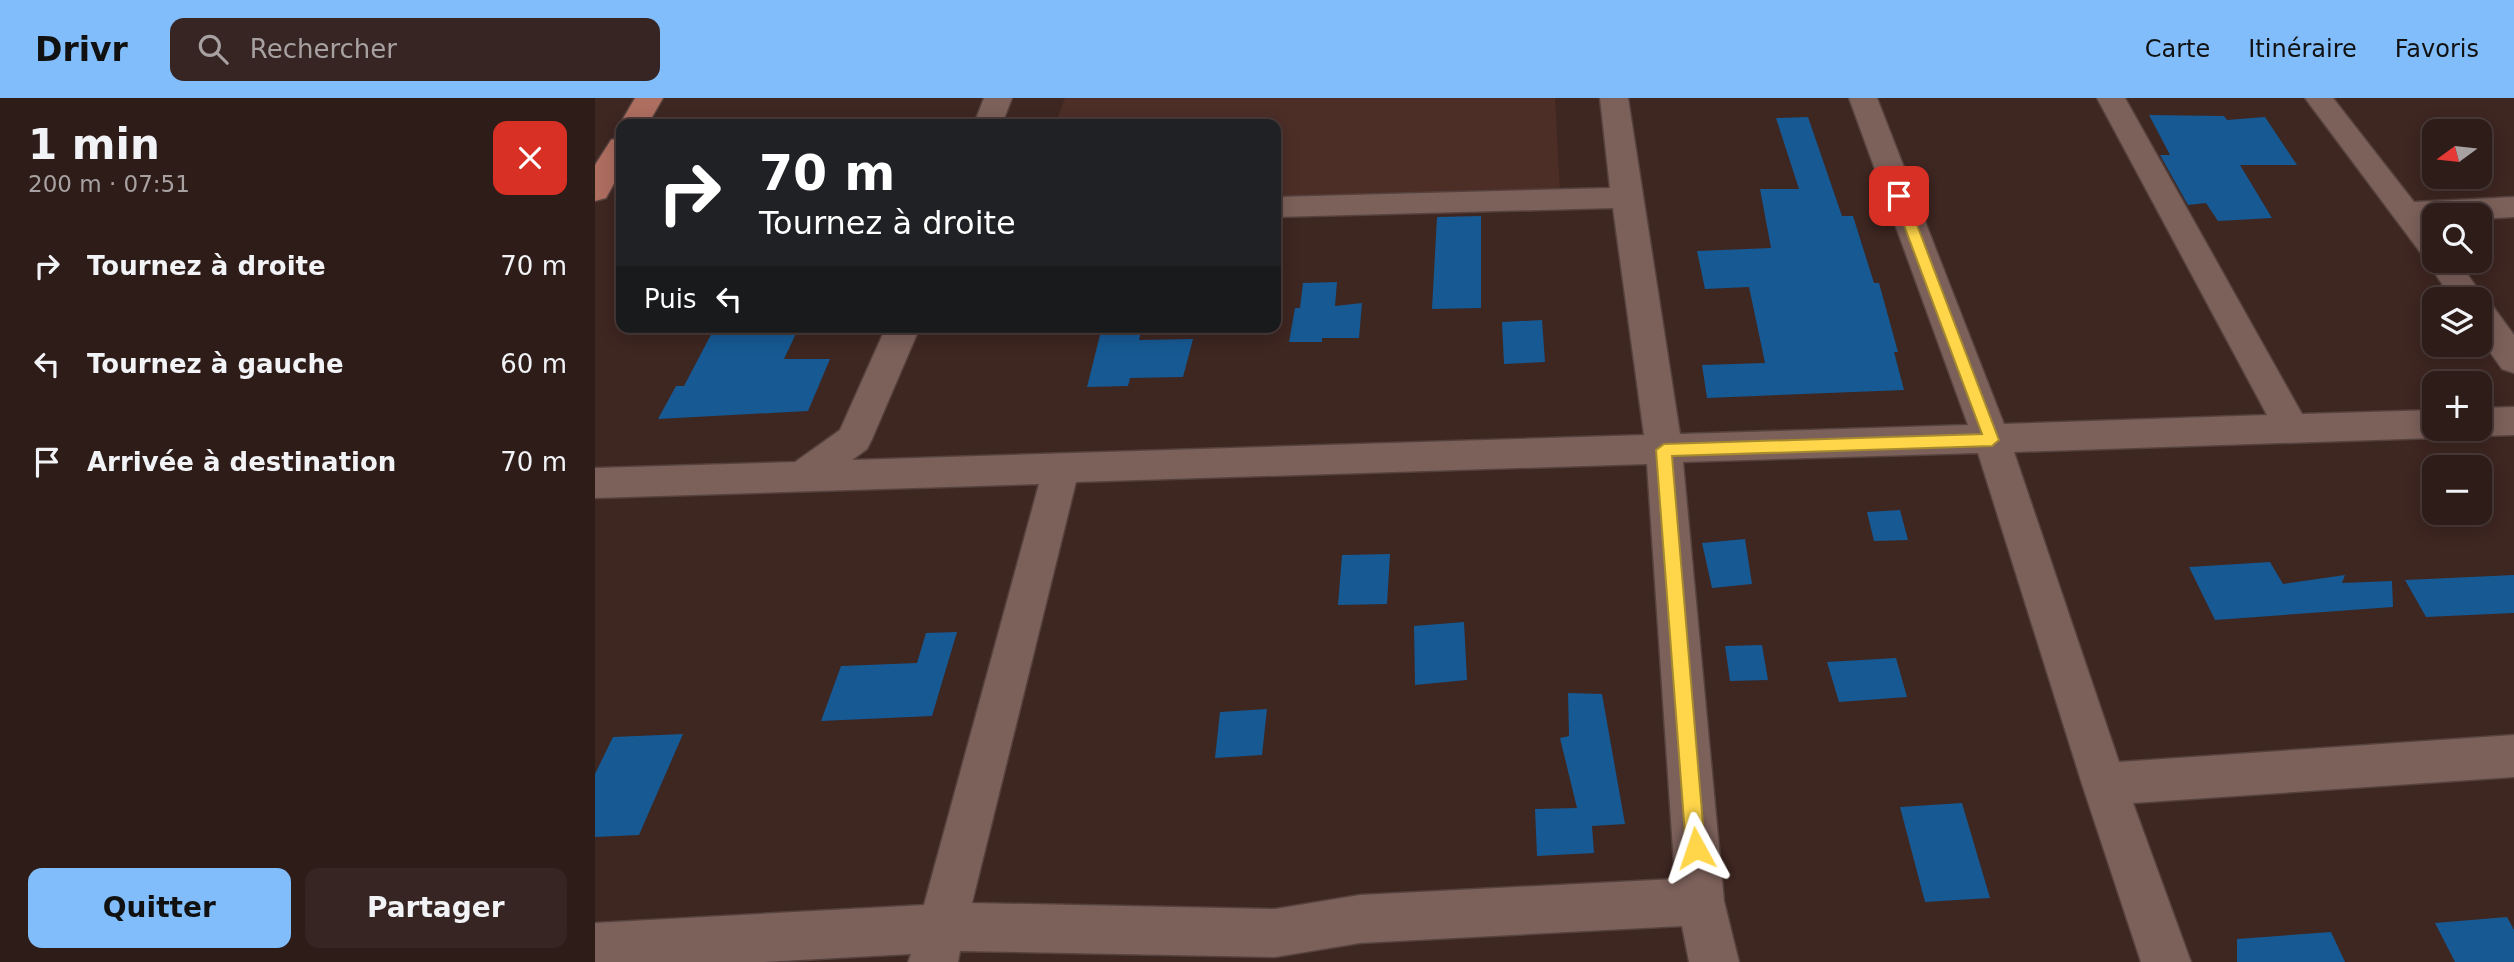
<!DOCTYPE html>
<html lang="fr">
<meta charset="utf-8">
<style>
body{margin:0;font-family:"DejaVu Sans",sans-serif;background:#362522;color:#f1f3f6;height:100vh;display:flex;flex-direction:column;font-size:26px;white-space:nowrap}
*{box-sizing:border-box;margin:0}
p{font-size:23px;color:#a7a1a2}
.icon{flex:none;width:38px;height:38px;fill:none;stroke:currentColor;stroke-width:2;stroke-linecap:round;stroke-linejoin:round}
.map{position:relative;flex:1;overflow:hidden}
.panel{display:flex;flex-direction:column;background:#2e1c19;width:595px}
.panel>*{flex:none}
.guide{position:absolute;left:21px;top:21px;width:665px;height:214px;border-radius:14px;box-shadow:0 4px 18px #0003,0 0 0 2px #493a38;background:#202124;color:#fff;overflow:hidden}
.needle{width:46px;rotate:255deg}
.tools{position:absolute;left:1827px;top:21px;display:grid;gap:14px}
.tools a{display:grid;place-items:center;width:70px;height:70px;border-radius:14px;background:#2e1c19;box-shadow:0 4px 18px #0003,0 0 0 2px #493a38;font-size:35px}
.pin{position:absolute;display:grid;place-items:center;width:60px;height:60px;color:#fff;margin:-30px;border-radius:14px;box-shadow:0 4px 10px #0006}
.me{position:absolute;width:77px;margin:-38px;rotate:355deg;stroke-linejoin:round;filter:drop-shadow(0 0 5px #0008)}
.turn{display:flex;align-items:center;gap:24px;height:147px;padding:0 28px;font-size:32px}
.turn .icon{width:91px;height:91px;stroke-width:2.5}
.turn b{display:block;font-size:49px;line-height:60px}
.then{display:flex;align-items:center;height:66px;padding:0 28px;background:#0003;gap:14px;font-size:26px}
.round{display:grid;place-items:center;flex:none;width:74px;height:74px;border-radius:14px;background:#362522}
.head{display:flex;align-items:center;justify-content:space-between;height:119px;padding:0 28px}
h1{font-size:42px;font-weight:700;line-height:52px}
.action{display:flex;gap:14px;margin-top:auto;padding:14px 28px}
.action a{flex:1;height:80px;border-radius:14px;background:#80bdfa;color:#111;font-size:28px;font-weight:700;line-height:80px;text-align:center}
.action a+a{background:#362522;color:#f1f3f6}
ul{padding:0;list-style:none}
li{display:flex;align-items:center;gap:21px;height:98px;padding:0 28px}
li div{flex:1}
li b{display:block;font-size:26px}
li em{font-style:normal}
header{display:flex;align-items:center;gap:42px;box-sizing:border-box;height:98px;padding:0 35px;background:#80bdfa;color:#111}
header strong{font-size:33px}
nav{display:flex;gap:38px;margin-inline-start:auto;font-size:24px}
.search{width:490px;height:63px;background:#362522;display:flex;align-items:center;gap:18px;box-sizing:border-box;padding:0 24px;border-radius:14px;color:#a7a1a2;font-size:26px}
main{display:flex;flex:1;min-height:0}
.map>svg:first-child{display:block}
.built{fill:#4c2e27}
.building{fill:#165993}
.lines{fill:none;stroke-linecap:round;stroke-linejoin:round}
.minor-casing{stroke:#55413d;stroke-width:3}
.trunk-casing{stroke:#55413d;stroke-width:3}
.minor{fill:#7c605a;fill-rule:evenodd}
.trunk{fill:#ae6e60;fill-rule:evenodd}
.route{fill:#ffd54a;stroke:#a68a30;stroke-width:2}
</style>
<header>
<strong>Drivr</strong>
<div class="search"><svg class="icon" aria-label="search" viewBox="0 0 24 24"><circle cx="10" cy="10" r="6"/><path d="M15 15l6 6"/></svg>Rechercher</div>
<nav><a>Carte</a><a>Itinéraire</a><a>Favoris</a></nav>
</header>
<main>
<section class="panel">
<div class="head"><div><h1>1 min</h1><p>200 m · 07:51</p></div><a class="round" style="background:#d93025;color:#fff"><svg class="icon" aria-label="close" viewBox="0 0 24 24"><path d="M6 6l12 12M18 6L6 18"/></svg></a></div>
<ul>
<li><svg class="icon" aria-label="right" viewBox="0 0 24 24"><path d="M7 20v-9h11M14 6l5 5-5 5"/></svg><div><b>Tournez à droite</b></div><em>70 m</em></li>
<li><svg class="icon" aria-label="left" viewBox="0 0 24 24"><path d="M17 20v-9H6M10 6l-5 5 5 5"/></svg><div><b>Tournez à gauche</b></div><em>60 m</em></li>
<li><svg class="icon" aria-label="arrive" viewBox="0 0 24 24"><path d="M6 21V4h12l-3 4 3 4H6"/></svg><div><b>Arrivée à destination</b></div><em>70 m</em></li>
</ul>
<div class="action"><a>Quitter</a><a>Partager</a></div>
</section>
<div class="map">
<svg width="1919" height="864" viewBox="0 0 1919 864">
<rect width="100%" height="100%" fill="#3e2621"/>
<!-- built -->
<path class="built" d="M470,0H960L965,93L681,98V26H460Z"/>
<!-- building -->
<g class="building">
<path d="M1554,17L1629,18L1632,22L1670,19L1702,67H1645L1677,120L1623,123L1611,105L1593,107L1565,57H1575Z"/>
<path d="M1213,19L1247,118H1258L1279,185H1284L1303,254H1299L1309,292L1112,300L1107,267L1170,265L1154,189L1110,191L1102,153L1176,150L1165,91H1204L1181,20Z"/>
<path d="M886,118V210L837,211L842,119Z"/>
<path d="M742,184L740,208L767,205L764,240H727V244H694L700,210H705L708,185Z"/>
<path d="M947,222L950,264L909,266L907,224Z"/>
<path d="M120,229H204L189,261H235L213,313L63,321L81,288H89Z"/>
<path d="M507,229H547L544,242L598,241L588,279L535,280L533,288L492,289Z"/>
<path d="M1305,412L1313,442L1279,443L1272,414Z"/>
<path d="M1150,441L1157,486L1117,490L1107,445Z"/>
<path d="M795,456L792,506L743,507L747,457Z"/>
<path d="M1675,464L1688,486L1750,477L1747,485L1797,483L1798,509L1620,522L1594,469Z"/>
<path d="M1919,477V515L1831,519L1810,482Z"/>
<path d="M869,524L872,582L820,587L819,528Z"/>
<path d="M362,534L337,618L226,623L246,568L322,565L331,535Z"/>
<path d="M1167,547L1173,582L1135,583L1130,548Z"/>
<path d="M1301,560L1312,599L1244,604L1232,564Z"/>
<path d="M973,595L1007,596L1030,726L997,728L999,755L942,758L940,711L982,710L965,640L974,638Z"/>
<path d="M672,611L667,657L620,660L625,614Z"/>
<path d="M88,636L44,737L0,739V676L18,639Z"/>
<path d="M1367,705L1395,800L1330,804L1305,709Z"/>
<path d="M1912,819L1919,832V864H1860L1840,825Z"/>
<path d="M1736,834L1750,864H1642V841Z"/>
</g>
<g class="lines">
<!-- minor casing -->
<g class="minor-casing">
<g id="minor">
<path d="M389,0H417L407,26H379Z"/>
<path d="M1005,0H1033L1085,336L1373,327L1254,0H1282L1409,326L1672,317L1502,0H1530L1707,316L1839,312V331H1854L1852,336L1839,340L1419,354L1524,664L1919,637V679L1538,705L1596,864H1546L1487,686L1383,355L1088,364L1129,803L1144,864H1094L1087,828L765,845L680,859L365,853L363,864H313L316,856L168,864H0V825L329,807L444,386L0,400V370L200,364L245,332L291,229H325L277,341L272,351L257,362L1049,337L1018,110L681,119V99L1015,90ZM1052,366L1080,781L765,797L680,811L377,805L481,384Z"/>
<path d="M1710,0H1738L1819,104L1919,99V119L1885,121V117H1839V124H1834L1839,131V163H1863L1890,201L1889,204L1897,207L1919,237V275L1907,271L1885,240V201H1857L1831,162Z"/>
<path d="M1919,309V337L1885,338L1871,331H1885V310Z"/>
</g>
</g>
<!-- trunk casing -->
<g class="trunk-casing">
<g id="trunk">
<path d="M40,0H68L53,26L26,28L25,26Z"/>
<path d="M26,39V73L11,100L0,103V67L16,42Z"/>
</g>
</g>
<!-- minor -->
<use href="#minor" class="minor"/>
<!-- trunk -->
<use href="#trunk" class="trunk"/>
</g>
<!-- route -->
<path class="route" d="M1304,94L1311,98L1404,342L1397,348L1077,358L1110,750L1108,757L1101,760L1094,757L1091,750L1061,352L1069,346L1387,336L1298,98Z"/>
</svg>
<div class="tools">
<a><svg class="needle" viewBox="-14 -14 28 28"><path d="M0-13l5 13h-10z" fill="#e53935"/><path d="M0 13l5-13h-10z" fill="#a7a1a2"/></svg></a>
<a><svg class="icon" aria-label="search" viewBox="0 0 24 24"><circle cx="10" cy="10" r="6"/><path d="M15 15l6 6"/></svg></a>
<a><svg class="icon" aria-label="layers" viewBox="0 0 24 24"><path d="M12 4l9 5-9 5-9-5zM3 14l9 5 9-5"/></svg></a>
<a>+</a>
<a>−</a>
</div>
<div class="pin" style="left:1304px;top:98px;background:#d93025"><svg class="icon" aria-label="arrive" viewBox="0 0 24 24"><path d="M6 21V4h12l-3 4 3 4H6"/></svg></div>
<svg class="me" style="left:1101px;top:750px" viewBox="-20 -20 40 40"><path d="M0-17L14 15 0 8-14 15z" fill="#ffd54a" stroke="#fff" stroke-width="4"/></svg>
<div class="guide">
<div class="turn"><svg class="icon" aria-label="right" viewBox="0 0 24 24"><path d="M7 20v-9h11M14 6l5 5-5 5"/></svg><div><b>70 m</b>Tournez à droite</div></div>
<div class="then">Puis<svg class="icon" aria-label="left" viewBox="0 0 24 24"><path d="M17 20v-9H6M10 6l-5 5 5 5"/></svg></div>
</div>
</div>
</main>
